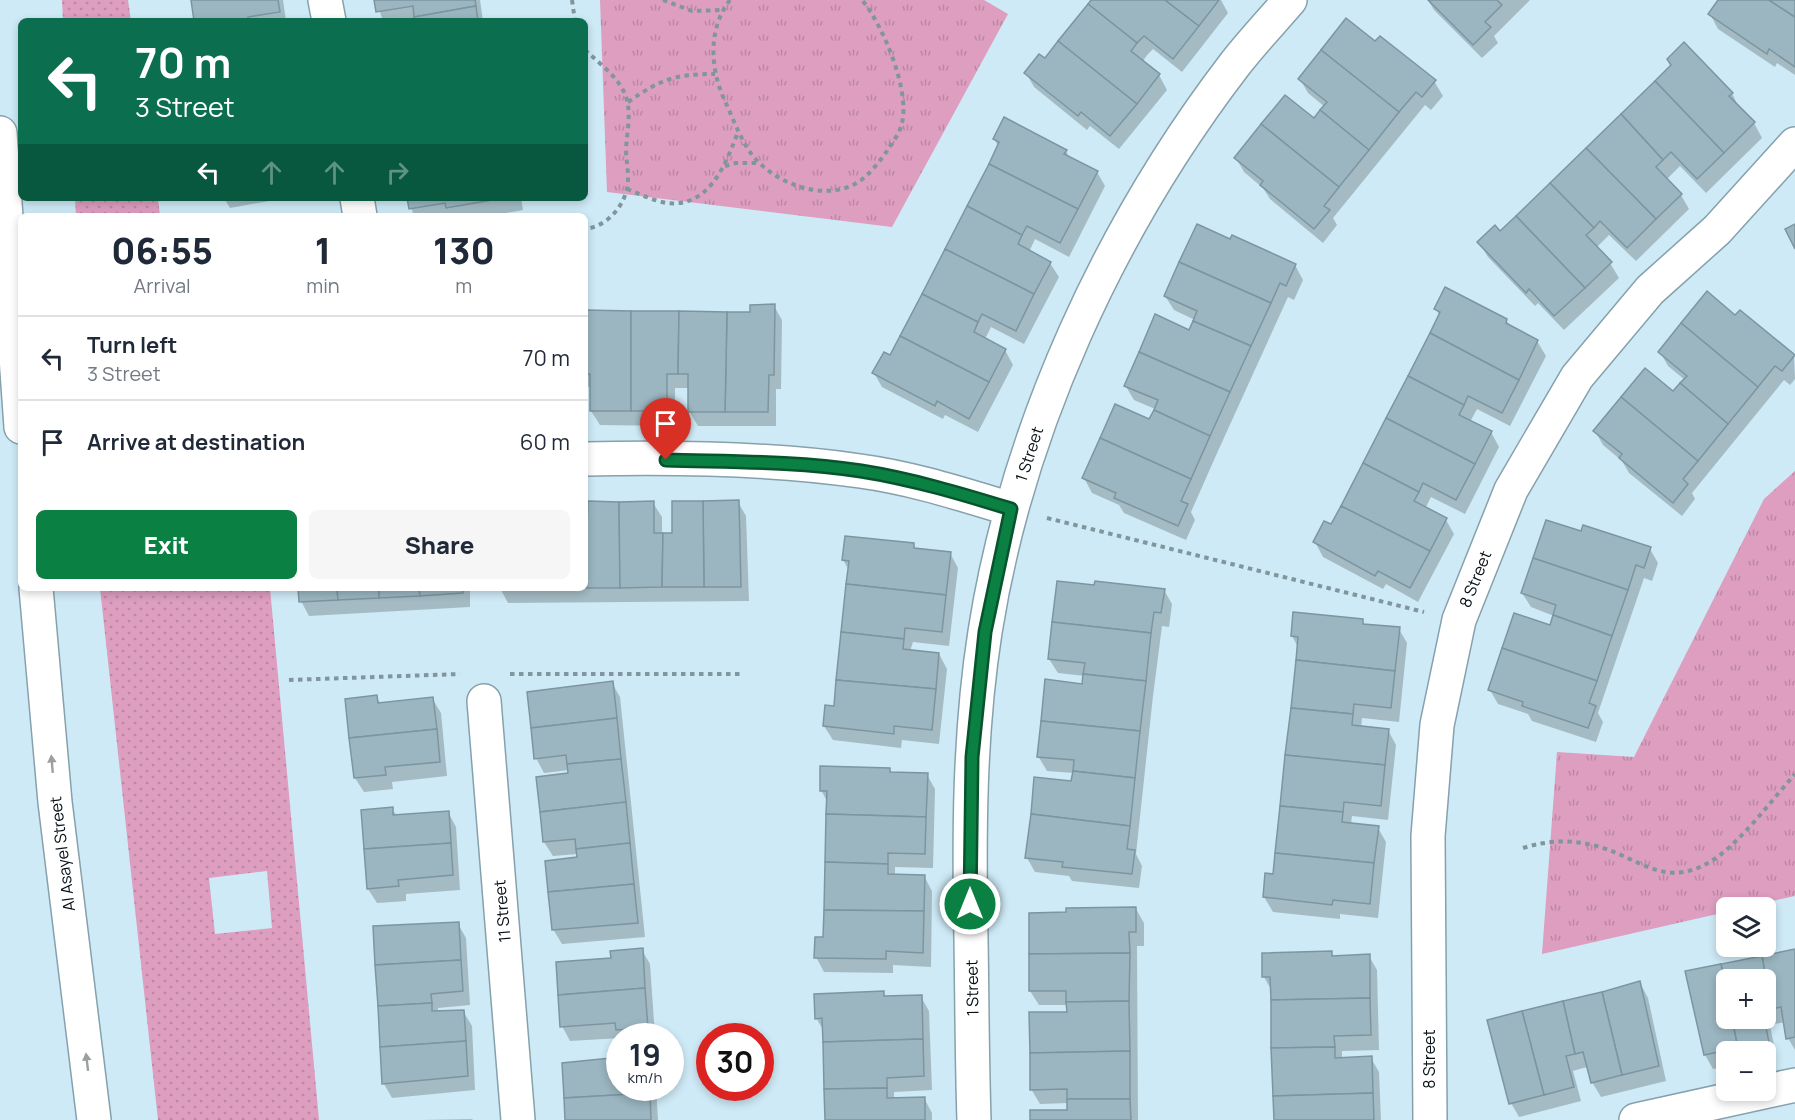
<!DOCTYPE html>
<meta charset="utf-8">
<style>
body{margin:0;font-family:Manrope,sans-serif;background:#f6f6f7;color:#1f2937;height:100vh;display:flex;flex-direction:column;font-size:22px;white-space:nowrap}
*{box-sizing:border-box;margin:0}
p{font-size:20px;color:#747a83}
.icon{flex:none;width:33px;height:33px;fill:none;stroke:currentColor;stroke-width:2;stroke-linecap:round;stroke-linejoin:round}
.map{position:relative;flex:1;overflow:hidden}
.drawer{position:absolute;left:18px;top:213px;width:570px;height:378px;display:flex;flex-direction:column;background:#fff;border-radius:9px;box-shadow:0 3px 9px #0003}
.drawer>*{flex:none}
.banner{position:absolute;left:18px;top:18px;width:570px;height:183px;border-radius:9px;box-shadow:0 3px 9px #0003;background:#0b6e4f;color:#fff;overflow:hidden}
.controls{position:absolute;left:1716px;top:897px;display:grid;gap:12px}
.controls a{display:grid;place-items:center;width:60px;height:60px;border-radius:9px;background:#fff;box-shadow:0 3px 9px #0003;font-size:30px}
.speed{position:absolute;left:606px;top:1023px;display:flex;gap:12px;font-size:30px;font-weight:700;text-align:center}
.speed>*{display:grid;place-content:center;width:78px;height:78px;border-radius:50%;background:#fff;box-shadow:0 3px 9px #0003;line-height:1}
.speed small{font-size:15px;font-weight:400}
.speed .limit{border:9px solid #d22;background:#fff;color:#111}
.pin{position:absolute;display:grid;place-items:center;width:51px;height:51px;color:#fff;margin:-62px -26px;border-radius:50% 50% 50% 0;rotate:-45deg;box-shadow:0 0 6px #0007}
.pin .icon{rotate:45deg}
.me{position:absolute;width:66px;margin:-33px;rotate:0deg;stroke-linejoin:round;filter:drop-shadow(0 0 4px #0008)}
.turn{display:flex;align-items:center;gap:21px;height:126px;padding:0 18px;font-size:27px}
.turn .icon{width:78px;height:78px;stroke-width:2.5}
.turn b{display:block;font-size:42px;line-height:51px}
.lanes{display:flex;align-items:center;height:57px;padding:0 18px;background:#0003;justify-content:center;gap:30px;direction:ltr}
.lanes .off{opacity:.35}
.eta{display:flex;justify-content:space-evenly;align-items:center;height:102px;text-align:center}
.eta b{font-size:36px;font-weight:800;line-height:42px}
.action{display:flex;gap:12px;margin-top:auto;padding:12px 18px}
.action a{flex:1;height:69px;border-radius:9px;background:#0b8043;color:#fff;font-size:24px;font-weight:800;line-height:69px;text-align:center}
.action a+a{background:#f6f6f7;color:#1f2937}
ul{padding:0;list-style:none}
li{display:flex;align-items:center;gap:18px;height:84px;padding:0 18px;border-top:2px solid #e0e1e3}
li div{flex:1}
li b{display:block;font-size:22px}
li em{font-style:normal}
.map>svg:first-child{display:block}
.grass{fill:url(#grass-dots);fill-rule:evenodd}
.park{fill:url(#park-tufts)}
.shadow{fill:#0003;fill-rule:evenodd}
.building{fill:#9bb6c1;stroke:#7c96a1;stroke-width:1.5}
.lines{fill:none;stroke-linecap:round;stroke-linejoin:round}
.minor-casing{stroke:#86a1ac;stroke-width:36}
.major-casing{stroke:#86a1ac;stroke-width:36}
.path{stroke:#80959d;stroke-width:4;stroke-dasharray:4.5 4.5;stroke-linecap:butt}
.minor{stroke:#fff;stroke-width:33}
.major{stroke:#fff;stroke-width:33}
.oneway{fill:#9c9fa1}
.route-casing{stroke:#07532c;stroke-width:15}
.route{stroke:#0b8043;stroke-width:10}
.labels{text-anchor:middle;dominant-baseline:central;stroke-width:6;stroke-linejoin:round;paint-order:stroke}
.street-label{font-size:16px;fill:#071014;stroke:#fff}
</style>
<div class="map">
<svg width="1795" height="1120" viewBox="0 0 1795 1120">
<defs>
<pattern id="grass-dots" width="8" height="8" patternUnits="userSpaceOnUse" patternTransform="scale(1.5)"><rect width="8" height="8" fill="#dd9ebf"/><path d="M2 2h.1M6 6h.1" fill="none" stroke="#bc87a3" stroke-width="1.8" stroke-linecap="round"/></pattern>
<pattern id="park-tufts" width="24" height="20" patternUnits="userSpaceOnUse" patternTransform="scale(1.5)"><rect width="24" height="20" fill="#dd9ebf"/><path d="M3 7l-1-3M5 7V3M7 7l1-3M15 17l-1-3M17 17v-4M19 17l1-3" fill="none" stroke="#bc87a3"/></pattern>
</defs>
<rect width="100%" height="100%" fill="#ceeaf6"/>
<!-- grass -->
<g class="grass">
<path d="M62,0H128L131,21H63Z"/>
<path d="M75,198H158L160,216H76Z"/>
<path d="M100,588H270L319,1120H158ZM267,871L272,928L215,934L209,878Z"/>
</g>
<!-- park -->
<g class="park">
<path d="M600,0H984L1008,14L892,227L607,192Z"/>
<path d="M1795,471V896L1746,907L1726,908V912L1542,954L1557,752L1634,757L1764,499Z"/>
</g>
<!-- shadow -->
<g class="shadow">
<path d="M192,0H283L286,21H196Z"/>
<path d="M376,0H480L483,21H383Z"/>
<path d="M1093,0H1221L1228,13L1182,72L1153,49L1148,54L1142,62L1159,75L1167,90L1119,149L1090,126L1087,130L1034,87L1026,73L1045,60Z"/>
<path d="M1428,0H1530L1494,36L1498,43L1482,58L1434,10Z"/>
<path d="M1720,0H1795V75L1777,63L1775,67L1718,29L1710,14Z"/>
<path d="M1376,43L1434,81L1443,96L1431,110L1425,105L1333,218L1337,225L1323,243L1270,199L1263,188L1244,172L1236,158L1314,120L1325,107L1308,93L1300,79Z"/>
<path d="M1732,93L1739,108L1754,123L1762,138L1706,193L1680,166L1666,180L1681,195L1689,209L1636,261L1609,235L1596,248L1610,263L1619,278L1564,330L1538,303L1535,306L1488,257L1479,242L1500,233Z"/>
<path d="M994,139L1066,151L1070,159L1097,172L1105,186L1069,257L1035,239L1029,252L1050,263L1059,277L1024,344L991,327L985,339L1005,350L1013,365L978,432L945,415L943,419L882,387L874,373L891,357L999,147Z"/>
<path d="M224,198H286L230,208Z"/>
<path d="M408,198H521L523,210L490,216H414Z"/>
<path d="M1295,265L1303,280L1294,300L1288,297L1218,451L1191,512L1195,520L1186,540L1124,513L1119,505L1092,493L1084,478L1150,421L1155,409L1134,400L1125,385L1190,332L1195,320L1174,310L1165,296Z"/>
<path d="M774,306L782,320L781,389H776V426H698L689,411V388H675V426L600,425L591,411V387H585V312L751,313Z"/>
<path d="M1436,309L1506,320L1511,328L1537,341L1546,356L1510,426L1477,409L1470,422L1491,432L1499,447L1465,514L1431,497L1425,509L1446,520L1454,534L1418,602L1386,584L1383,589L1323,557L1315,542L1331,526L1440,316Z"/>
<path d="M1740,312L1794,356L1795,379L1790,385L1784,380L1692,493L1695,499L1682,516L1629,473L1622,461L1603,445L1595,431L1673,394L1685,380L1668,366L1660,352L1736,318Z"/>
<path d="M738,502L746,516L749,601L508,603L500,588H585V535L653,503L662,517V535H674Z"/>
<path d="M1582,533L1650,549L1658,563L1652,581L1644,578L1598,713L1603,722L1596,742L1532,721L1528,714L1498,704L1490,690L1550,627L1554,616L1531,607L1522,593Z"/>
<path d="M913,545L916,549L950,553L958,568L949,646L913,642L911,648V652L939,654L947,669L939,744L902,740L901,748L833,740L824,726L835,708L849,570L843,560Z"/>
<path d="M300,588H470V607L309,616L301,601Z"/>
<path d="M1164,590L1172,604L1169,627L1162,626L1153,696L1136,854L1142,866L1139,888L1072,881L1069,876L1035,872L1027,858L1072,783L1074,773L1047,771L1038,756L1083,685L1085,676L1058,673L1049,659Z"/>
<path d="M1362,620L1365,625L1399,629L1407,643L1399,722L1362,718L1361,728L1388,730L1396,745L1388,820L1352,816L1351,824L1378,828L1386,842L1378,918L1340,914V919L1273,912L1264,897L1274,876L1298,647L1292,636Z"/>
<path d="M612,683L620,697L645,937L562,944L553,929L578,854L553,856L544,842L538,778L569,775V770L544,773L536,758Z"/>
<path d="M376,697L381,704L432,698L441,713L447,776L392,782L393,789L364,792L355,778Z"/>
<path d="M889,769L892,774L927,775L935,789L933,868L895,867V876H924L932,891L931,967L893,965V973L824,972L816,957L825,938L828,803L821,790Z"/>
<path d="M392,809L397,816L448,812L456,827L460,890L406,894V901L377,903L368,889Z"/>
<path d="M1136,909L1144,923V946H1137L1138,1120H1031L1069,1111V1103L1040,1104L1031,1089L1068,1013V1005H1039L1030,991Z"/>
<path d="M458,924L466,938L470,1005L438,1008V1013L463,1011L472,1026L475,1090L392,1098L384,1084Z"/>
<path d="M642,950L650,964L655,1036L570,1041L562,1026L612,959Z"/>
<path d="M1795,951V1050L1788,1038L1785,1022L1770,1025L1776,1056L1766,1059V1052H1726V1067L1713,1069L1705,1055L1687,972ZM1726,980H1766V1018H1726Z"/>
<path d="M1331,952L1334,957L1369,956L1377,970L1379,1050L1342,1051V1059L1371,1058L1379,1072L1381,1120H1275L1272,991L1264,977Z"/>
<path d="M1640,983L1648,998L1666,1081L1601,1097L1592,1082L1589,1067L1583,1068L1573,1071L1581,1101L1519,1117L1511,1103Z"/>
<path d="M883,993L886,998L921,997L929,1011L932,1090L894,1092V1100L924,1098L932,1113V1120H826L824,1031L816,1018Z"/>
<path d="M620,1088H656L658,1120H566Z"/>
<path d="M472,1119L473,1120H420Z"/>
</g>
<!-- building -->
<g class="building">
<path d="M191,0H278L280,12L248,17L249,21H194Z"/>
<path d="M374,0H475L476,6L414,17L413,6L376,12Z"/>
<path d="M1091,0H1165L1199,26L1173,59L1144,36L1137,43L1088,4Z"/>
<path d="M1165,0H1219L1199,26Z"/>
<path d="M1428,0H1497L1502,5L1485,22L1491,27L1473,45Z"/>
<path d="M1718,0H1769L1795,17V67L1769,49L1767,54L1708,14Z"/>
<path d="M1769,0H1795V17Z"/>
<path d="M1088,4L1137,43L1131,51L1160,74L1137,104L1058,41Z"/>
<path d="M476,6L478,21H415L414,17Z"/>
<path d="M1346,18L1375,41L1380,36L1436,80L1422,97L1416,92L1399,112L1321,50Z"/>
<path d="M1058,41L1137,104L1110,136L1081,112L1078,116L1024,73L1039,54L1045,58Z"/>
<path d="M1684,42L1733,93L1729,96L1755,122L1724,153L1655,81L1671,65L1667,59Z"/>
<path d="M1321,50L1399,112L1369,150L1320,110L1327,102L1298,79Z"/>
<path d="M1655,81L1724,153L1697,179L1671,152L1663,160L1621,114Z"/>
<path d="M1285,95L1314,118L1320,110L1369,150L1339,187L1261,124Z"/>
<path d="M1621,114L1663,160L1656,167L1682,194L1656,219L1586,148Z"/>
<path d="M1004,117L1067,150L1064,154L1098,171L1078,209L989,164L999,142L993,139Z"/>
<path d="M1261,124L1339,187L1324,206L1330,210L1314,229L1260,185L1263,181L1234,158Z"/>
<path d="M1586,148L1656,219L1627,248L1600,221L1594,228L1550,183Z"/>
<path d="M989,164L1078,209L1060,243L1027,226L1022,235L967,206Z"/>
<path d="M1550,183L1594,228L1586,235L1612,262L1585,288L1516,216Z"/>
<path d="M407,198H504L446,208L445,203L409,209Z"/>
<path d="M967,206L1022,235L1018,244L1051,262L1034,294L945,249Z"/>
<path d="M1516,216L1585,288L1554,316L1529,289L1526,293L1477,242L1495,225L1500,231Z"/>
<path d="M1197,224L1230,239L1232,235L1296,264L1286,286L1280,283L1271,303L1179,262Z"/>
<path d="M1795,224V249L1785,229Z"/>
<path d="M945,249L1034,294L1016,331L982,314L978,322L922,294Z"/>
<path d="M1179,262L1271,303L1251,346L1193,321L1197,311L1164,296Z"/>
<path d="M1445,287L1507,319L1506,323L1538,340L1519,380L1430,333L1440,312L1434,309Z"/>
<path d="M1707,291L1735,315L1740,310L1795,355L1782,371L1775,366L1758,387L1681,323Z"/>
<path d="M922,294L978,322L974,332L1006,349L989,382L900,336Z"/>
<path d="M775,304L774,375H769L768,412H725L727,312H750V305Z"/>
<path d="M585,310L631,311V411H590V374H585Z"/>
<path d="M631,311H679L678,374H667V411H631Z"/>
<path d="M679,311L727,312L725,412H688V374H678Z"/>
<path d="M1155,314L1189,330L1193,321L1251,346L1230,392L1139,352Z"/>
<path d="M1681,323L1758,387L1728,424L1680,383L1687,376L1658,352Z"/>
<path d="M1430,333L1519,380L1502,413L1468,396L1464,405L1408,376Z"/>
<path d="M900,336L989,382L969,419L937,401L935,406L872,373L884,352L890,355Z"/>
<path d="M1139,352L1230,392L1210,436L1154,410L1158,400L1124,386Z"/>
<path d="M1645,368L1673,391L1680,383L1728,424L1698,461L1621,397Z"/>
<path d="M1408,376L1464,405L1459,415L1492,431L1475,464L1386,418Z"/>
<path d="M1621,397L1698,461L1683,479L1688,484L1673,503L1619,458L1622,454L1593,431Z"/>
<path d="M1115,404L1149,419L1154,410L1210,436L1191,479L1100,438Z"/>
<path d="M1386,418L1475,464L1456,500L1423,483L1419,492L1363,463Z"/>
<path d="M1100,438L1191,479L1181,501L1188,504L1178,526L1114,498L1116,493L1082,478Z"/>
<path d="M1363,463L1419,492L1414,501L1447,518L1430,551L1341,506Z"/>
<path d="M739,500L741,587H704L703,501Z"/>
<path d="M588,501L619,502L620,588H585Z"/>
<path d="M654,501V533H663L662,587L620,588L619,502Z"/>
<path d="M672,501H703L704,587H662L663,533H672Z"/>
<path d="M1341,506L1430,551L1410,588L1378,571L1375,576L1313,542L1324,521L1331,524Z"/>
<path d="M1546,520L1581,531L1583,525L1651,547L1644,568L1636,565L1628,590L1533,558Z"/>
<path d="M845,536L914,543V548L951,552L946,595L846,584L849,561L842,560Z"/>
<path d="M1533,558L1628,590L1612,636L1553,615L1556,605L1521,593Z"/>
<path d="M1057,581L1094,585L1095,581L1165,589L1161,613L1154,612L1151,633L1052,622Z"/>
<path d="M846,584L946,595L942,632L905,628L904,639L841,632Z"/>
<path d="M298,588H337L338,600L299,602Z"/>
<path d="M337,588H379V598L338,600Z"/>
<path d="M379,588H419L420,596L379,598Z"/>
<path d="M419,588H463V593L420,596Z"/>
<path d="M1293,612L1363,619V624L1400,627L1395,671L1296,660L1298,637L1291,636Z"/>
<path d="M1514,613L1550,625L1553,615L1612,636L1597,681L1502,648Z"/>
<path d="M1052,622L1151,633L1146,681L1083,674L1085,663L1048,659Z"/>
<path d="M841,632L904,639L903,649L939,653L936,689L836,680Z"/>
<path d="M1502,648L1597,681L1589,703L1596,706L1588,728L1522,706L1523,702L1488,690Z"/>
<path d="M1296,660L1395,671L1391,708L1354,704L1353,714L1291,708Z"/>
<path d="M1083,674L1146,681L1140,731L1041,721L1045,679L1082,684Z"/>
<path d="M836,680L936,689L932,730L894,726V734L823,726L825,705L834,706Z"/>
<path d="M613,681L617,718L531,728L527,692Z"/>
<path d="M377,695L378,703L433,697L437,729L349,738L345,699Z"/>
<path d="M1291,708L1353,714L1352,725L1389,729L1385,765L1285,755Z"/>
<path d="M617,718L621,759L567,764L566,755L534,759L531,728Z"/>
<path d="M1041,721L1140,731L1135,778L1073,771L1074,760L1037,757Z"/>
<path d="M437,729L440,762L385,767L386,775L354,778L349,738Z"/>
<path d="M1285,755L1385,765L1381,806L1344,802L1343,812L1280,806Z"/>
<path d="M621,759L626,802L540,812L536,777L568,773L567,764Z"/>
<path d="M820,766L890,768V772L928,773L926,817L826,814L827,791H820Z"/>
<path d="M1073,771L1135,778L1130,826L1031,814L1034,777L1071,781Z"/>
<path d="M626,802L630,843L576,849L575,839L543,842L540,812Z"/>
<path d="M1280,806L1343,812L1342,822L1379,826L1374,863L1275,853Z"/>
<path d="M393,807V815L449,811L451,843L364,849L361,810Z"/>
<path d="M826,814L926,817L925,854L888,853V864L825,862Z"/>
<path d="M1031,814L1130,826L1127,849L1135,850L1132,874L1062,867L1063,862L1025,858Z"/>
<path d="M451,843L453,875L398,880L399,886L367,889L364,849Z"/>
<path d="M630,843L634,884L548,892L545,861L577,857L576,849Z"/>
<path d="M1275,853L1374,863L1370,904L1333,900L1332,905L1263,897L1265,873L1273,874Z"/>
<path d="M825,862L888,864V874L925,875L924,911L824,910Z"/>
<path d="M634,884L638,923L552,930L548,892Z"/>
<path d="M1136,907V932H1129L1130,953L1029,954V913L1066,912V908Z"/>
<path d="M824,910L924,911L923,953L886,951V959L814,958L815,937H823Z"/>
<path d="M459,922L461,960L375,965L373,926Z"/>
<path d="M643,948L645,988L558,995L556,962L611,958L610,951Z"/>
<path d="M1795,949V1037L1786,1039L1781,1007L1771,1009L1762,956Z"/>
<path d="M1332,951V956L1370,954V998L1271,1000L1270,977H1262V953Z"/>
<path d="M1130,953L1129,1001L1066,1002V991H1029V954Z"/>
<path d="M1762,956L1771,1009L1766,1010V980H1726V989L1721,964Z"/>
<path d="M461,960L463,991L431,994L432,1003L378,1006L375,965Z"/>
<path d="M1721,964L1726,989V1018H1732L1738,1048L1704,1055L1685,971Z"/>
<path d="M1640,981L1659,1066L1622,1075L1602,992Z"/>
<path d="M645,988L648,1028L616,1030L615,1023L560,1027L558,995Z"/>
<path d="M884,991V996L922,995L923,1039L823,1042L822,1018L815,1019L814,994Z"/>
<path d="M1602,992L1622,1075L1591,1083L1583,1052L1575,1054L1563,1001Z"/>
<path d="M1370,998L1371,1035L1334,1036L1335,1047L1271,1048V1000Z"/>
<path d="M1129,1001L1130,1051L1030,1053L1029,1012H1067L1066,1002Z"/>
<path d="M1563,1001L1575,1054L1566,1056L1574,1087L1544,1095L1522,1011Z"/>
<path d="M432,1003V1011L464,1010L466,1041L380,1047L378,1006Z"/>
<path d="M1522,1011L1544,1095L1509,1104L1487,1020Z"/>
<path d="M1732,1018H1764L1769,1042L1738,1048Z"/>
<path d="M923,1039L924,1076L887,1078V1088L824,1089L823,1042Z"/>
<path d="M466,1041L468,1076L382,1084L380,1047Z"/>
<path d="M1335,1047V1058L1372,1056L1373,1093L1273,1096L1271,1048Z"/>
<path d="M1130,1051V1099H1067V1089L1030,1090V1053Z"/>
<path d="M620,1057V1088H649L650,1093L564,1098L562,1063Z"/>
<path d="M887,1088V1098L925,1097V1120H825L824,1089Z"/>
<path d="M650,1093L651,1120H565L564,1098Z"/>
<path d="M1373,1093L1374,1120H1274L1273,1096Z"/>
<path d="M1067,1099H1130L1131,1120H1030V1110H1067Z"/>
</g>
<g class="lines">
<!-- minor casing -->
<g class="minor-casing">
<g id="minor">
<path d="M325,0L329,21"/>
<path d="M357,198L360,216"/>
<path d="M585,459C675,457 771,458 860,471C912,478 961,494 1011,509"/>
<path d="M484,701L518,1120"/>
<path d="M974,1120C972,1060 972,999 971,939C969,837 969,734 985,632C1017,429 1110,227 1235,64C1252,42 1272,21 1290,0"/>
<path d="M1430,1120L1428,836L1437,725L1459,620L1511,490L1577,377L1650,290L1717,230L1795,144"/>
<path d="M1636,1120L1795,1085"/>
</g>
</g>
<!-- major casing -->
<g class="major-casing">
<g id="major">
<path d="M0,133L21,427"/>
<path d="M36,588L55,802L94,1120"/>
</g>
</g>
<!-- path -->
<g class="path">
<path d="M572,0L575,21"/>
<path d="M663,0L692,11L722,10"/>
<path d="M730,0C708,28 710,68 724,99C732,116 739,136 750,152C771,182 821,202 855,184C868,177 879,162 887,151C892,143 900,133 902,123C910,90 883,25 862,0"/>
<path d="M585,50C599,63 617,76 625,94C632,112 627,131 626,149C626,159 628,167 628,177C629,201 610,226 585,229"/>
<path d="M628,102C661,79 675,74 715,74"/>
<path d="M725,166L736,163H759"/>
<path d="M627,189C640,194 654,201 667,203C710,208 726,163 738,132"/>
<path d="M1047,518L1424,612"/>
<path d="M510,674H743"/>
<path d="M289,680L460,674"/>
<path d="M1523,848C1549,840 1573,839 1600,847C1643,860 1667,891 1716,858C1744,838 1771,801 1795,774"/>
</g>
<!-- minor -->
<use href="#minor" class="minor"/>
<!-- major -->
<use href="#major" class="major"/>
</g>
<!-- one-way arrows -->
<defs><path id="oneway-solid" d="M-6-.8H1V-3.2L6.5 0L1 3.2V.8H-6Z" transform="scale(1.5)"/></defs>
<g class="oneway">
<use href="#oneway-solid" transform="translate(52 764) rotate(-95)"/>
<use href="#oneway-solid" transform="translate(87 1062) rotate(-97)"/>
</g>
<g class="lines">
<!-- route casing -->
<g class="route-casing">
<path id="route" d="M666,460C731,462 796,461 861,471C912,479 962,494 1011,509L985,632L972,757L970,904"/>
</g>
<!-- route -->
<use href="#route" class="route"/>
</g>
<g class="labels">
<!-- street labels -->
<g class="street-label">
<text transform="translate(1029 454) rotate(-72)">1 Street</text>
<text transform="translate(1475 579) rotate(-68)">8 Street</text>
<text transform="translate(62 854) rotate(-97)">Al Asayel Street</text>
<text transform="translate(502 911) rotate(-95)">11 Street</text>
<text transform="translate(972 988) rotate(-91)">1 Street</text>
<text transform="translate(1429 1059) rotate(-90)">8 Street</text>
</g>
</g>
</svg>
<div class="controls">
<a><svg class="icon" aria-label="layers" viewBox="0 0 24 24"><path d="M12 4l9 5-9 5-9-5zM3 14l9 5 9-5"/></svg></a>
<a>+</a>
<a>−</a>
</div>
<div class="speed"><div>19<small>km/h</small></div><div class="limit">30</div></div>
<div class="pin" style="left:666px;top:460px;background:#d93025"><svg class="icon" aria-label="arrive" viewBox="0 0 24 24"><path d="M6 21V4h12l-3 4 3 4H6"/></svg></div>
<svg class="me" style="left:970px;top:904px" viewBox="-20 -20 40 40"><circle r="17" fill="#0b8043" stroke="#fff" stroke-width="3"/><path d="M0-11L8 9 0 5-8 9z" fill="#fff"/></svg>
<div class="banner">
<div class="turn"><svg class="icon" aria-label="left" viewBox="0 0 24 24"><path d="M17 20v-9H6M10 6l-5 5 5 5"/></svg><div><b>70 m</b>3 Street</div></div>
<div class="lanes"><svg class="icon" aria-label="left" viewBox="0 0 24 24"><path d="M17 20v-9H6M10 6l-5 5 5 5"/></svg><svg class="icon off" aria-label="ahead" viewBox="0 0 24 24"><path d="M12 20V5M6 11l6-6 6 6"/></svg><svg class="icon off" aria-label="ahead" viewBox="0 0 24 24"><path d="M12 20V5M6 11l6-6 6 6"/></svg><svg class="icon off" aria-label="right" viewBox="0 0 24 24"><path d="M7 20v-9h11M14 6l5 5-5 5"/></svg></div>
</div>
<section class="drawer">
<div class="eta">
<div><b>06:55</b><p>Arrival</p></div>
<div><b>1</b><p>min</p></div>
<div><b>130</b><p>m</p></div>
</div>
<ul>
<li><svg class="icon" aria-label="left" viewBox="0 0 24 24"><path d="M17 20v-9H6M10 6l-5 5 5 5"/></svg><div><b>Turn left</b><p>3 Street</p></div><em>70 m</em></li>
<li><svg class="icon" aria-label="arrive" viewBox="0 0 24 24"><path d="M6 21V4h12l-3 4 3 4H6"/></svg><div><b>Arrive at destination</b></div><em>60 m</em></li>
</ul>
<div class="action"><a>Exit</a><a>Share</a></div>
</section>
</div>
